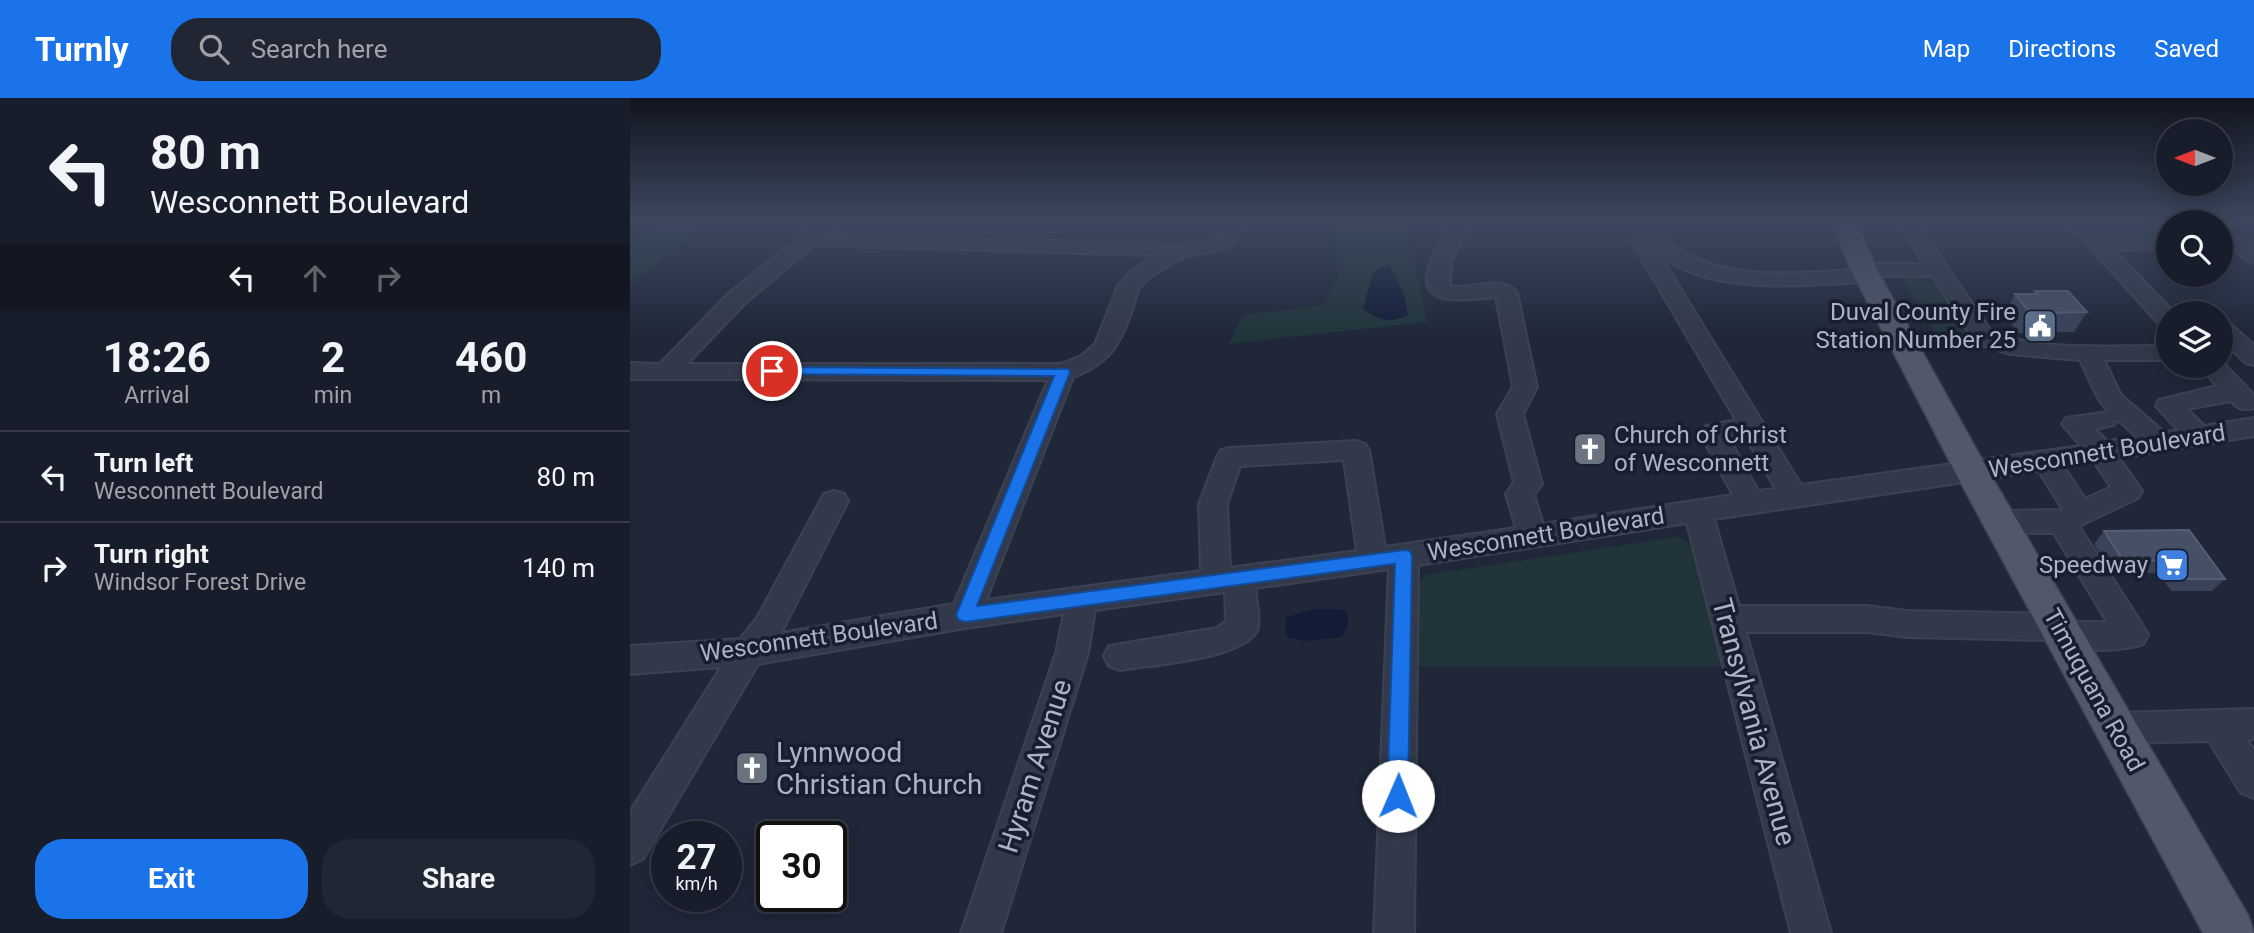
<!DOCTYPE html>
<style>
body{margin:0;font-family:Roboto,sans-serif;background:#202633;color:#f1f3f6;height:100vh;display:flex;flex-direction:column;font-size:26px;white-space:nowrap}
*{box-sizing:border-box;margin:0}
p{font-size:23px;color:#9ea2a9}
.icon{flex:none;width:38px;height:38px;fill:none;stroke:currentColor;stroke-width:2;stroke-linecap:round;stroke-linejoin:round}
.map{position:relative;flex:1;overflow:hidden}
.panel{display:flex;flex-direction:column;background:#171d2b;width:630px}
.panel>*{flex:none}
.hud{background:#171d2b;color:#f1f3f6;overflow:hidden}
.needle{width:46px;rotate:270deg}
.buttons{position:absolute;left:1526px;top:21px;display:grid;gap:14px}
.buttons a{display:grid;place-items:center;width:77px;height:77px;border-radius:50%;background:#171d2b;box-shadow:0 4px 18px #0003,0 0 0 2px #363b47;font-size:35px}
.speed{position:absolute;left:21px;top:723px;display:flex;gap:14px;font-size:35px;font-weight:700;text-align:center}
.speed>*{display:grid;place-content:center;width:91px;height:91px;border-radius:50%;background:#171d2b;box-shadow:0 4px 18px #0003,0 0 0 2px #363b47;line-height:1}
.speed small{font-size:18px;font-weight:400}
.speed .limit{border:4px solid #111;border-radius:10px;background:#fff;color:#111}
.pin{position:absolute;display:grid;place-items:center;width:60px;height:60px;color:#fff;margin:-30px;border:4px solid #fff;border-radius:50%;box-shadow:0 2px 7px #0007}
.me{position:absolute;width:77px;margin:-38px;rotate:1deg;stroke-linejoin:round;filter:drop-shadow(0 0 5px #0008)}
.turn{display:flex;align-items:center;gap:24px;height:147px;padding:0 35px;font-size:32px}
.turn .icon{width:91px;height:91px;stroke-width:2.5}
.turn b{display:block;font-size:49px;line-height:60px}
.lanes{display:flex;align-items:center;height:66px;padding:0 35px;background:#0003;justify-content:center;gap:35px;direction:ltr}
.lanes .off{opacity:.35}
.eta{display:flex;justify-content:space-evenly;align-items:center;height:119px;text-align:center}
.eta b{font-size:42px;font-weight:700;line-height:49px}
.cta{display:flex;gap:14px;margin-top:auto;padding:14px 35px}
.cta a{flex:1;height:80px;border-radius:28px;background:#1a73e8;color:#fff;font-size:28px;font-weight:700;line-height:80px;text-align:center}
.cta a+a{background:#202633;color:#f1f3f6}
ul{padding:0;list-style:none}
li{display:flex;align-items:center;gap:21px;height:91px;padding:0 35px;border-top:2px solid #363b47}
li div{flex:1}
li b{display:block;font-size:26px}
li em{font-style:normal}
header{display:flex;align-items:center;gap:42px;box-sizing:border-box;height:98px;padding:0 35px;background:#1a73e8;color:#fff}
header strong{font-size:33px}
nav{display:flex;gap:38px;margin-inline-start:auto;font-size:24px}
.search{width:490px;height:63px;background:#202633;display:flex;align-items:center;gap:18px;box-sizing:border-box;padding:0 24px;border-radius:28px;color:#9ea2a9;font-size:26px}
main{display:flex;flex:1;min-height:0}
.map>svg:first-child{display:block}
.green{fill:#21343a}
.water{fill:#121c37}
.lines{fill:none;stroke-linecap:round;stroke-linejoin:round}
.minor-casing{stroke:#3c4253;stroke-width:4}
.major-casing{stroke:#3c4253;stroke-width:3}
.minor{fill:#32394a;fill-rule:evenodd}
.major{fill:#50586a;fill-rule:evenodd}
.wall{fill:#394259}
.building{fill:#454f65;stroke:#565e74;stroke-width:2}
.route{fill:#1a73e8;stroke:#114b97;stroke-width:2}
.labels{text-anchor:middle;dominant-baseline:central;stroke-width:7;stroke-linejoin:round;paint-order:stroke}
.poi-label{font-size:24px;fill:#adb3c7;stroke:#181e2e;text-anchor:end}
.street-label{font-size:24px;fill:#adb3c7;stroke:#181e2e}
.near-street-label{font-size:28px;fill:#adb3c7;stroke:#181e2e}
.near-poi-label{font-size:28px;fill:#adb3c7;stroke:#181e2e;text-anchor:start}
</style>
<header>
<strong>Turnly</strong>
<div class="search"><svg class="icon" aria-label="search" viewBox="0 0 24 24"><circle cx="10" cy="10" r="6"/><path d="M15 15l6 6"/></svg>Search here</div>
<nav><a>Map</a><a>Directions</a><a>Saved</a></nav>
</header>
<main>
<section class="panel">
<div class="hud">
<div class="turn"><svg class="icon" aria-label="left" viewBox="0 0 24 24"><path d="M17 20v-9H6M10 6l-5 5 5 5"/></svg><div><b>80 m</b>Wesconnett Boulevard</div></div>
<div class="lanes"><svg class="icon" aria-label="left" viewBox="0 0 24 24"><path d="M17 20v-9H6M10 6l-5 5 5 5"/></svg><svg class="icon off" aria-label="ahead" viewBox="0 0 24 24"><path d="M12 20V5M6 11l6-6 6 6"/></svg><svg class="icon off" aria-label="right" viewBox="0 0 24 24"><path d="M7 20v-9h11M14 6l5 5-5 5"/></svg></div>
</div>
<div class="eta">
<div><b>18:26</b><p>Arrival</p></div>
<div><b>2</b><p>min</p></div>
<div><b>460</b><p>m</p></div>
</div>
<ul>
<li><svg class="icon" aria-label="left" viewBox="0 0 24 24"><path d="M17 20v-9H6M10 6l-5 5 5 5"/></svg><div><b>Turn left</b><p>Wesconnett Boulevard</p></div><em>80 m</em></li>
<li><svg class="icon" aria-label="right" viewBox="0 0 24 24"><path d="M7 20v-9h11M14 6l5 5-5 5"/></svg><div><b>Turn right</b><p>Windsor Forest Drive</p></div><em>140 m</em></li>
</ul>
<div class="cta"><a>Exit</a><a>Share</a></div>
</section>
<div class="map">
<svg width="1624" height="835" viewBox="0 0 1624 835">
<rect width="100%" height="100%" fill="#1f2739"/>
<!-- green -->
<g class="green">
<path d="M27,124H80L0,187V147Z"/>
<path d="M702,124H776L797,224L598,246L614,217L692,207L708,180Z"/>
<path d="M1284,179C1315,183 1328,216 1345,240L1307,239L1273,181Z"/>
<path d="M1047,439L1057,444L1068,456L1097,568H784C784,544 779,494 795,477Z"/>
</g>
<!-- water -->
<g class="water">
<path d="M759,166L773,193L778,217C760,226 749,222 733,211L743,174Z"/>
<path d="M683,511H712L717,515L718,528L712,539L674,543L659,540L655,533L657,519Z"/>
</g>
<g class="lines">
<!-- minor casing -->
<g class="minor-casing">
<g id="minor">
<path d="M193,124L200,126L203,130L198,136L552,147C573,142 587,149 593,124H613C606,162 581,149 555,159C541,164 529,173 518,181C507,189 507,197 503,209C490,246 482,264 443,279L356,502L571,473L569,406L587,359L591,352L600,350L726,343L735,346L739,352L755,449L886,430L876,396L884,384L867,316L883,289L866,199C837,201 781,213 801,163C806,149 815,137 821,124H841L821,164L820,188C840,193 872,175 887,195L907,289L893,316L912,386L904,397L913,426L1103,397L1072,339L1076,328L1106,322L1002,144L1005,140L1012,138L997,124H1019C1030,133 1039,145 1052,153C1102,184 1168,174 1224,172L1227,168L1234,166H1294L1267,124H1287L1362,235C1418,254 1480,247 1538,248V262H1474L1491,297L1534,334L1548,332L1526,308L1529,302L1587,288L1570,268H1591V263L1624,297V310C1613,313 1608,311 1601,303L1557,311L1574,328L1624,320V338L1489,360L1512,393L1508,400L1449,428L1513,528L1518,537L1513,546C1492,554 1443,554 1422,546L1420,542L1277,539L1237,534H1116L1201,835H1161L1057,425L788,467L784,835H744L759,471L625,490C626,501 630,517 628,529C622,561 518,567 490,572L479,568L474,558L479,548L587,530L596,523L595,494L465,512L458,555L371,835H331L426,555L434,516L335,530L128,566L13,761L0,767V714L91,569L0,576V548L110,541L127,520L194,396L204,393L214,396L218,403L151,535L324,506L418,282L0,281V265L30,266L98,196L186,126ZM184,147L525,157L498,176L488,188L465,246L451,258L431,266H57L114,206ZM1029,156C1081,199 1174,186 1237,184L1244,182L1247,178H1302L1346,245L1380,256L1450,262L1469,302L1479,314L1436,320L1432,326L1451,348L1171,387ZM1487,321L1507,339L1477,343L1465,331L1484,327ZM1115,338L1146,391L1128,393L1099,340ZM714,362L727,453L600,470L597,406L610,368ZM1464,364L1481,389L1455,401L1434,369ZM1409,373L1433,412L1370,413L1360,417L1356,424L1360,431L1370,435H1424L1477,524H1442L1440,520L1429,516L1277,513L1237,508H1109L1084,421Z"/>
<path d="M1437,124H1457L1473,140L1538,139V151L1484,152L1544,215H1538V229L1530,227Z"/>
<path d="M1607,138L1614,140L1624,148V165L1617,163L1602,150L1591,151V139Z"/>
<path d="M1591,223L1599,225L1624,247V267L1616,265L1591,242Z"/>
<path d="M1624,611V641L1617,642L1624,652V700L1611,695L1579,643L1485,645L1473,641L1468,630L1473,619L1485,615Z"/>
</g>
</g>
<!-- major casing -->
<g class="major-casing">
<path id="major" d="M1202,124H1226L1247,172L1359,374L1618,817L1624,835H1573L1325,374L1221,172Z"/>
</g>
<!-- minor -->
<use href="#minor" class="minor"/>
<!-- major -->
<use href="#major" class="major"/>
</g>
<!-- wall -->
<g class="wall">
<path d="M1405,193L1457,214L1444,234L1388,235L1374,216L1385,196H1403Z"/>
<path d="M1474,433L1595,481L1582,493H1541L1529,475H1482L1464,446Z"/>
</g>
<!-- building -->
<g class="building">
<path d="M1405,193H1438L1457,214L1400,215L1385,196H1408Z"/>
<path d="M1559,432L1595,481H1554L1541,463L1493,462L1474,433Z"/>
</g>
<!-- sky -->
<linearGradient id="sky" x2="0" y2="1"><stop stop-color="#11151f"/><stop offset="0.52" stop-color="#3c475f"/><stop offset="1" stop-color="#3c475f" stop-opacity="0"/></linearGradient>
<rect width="1624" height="240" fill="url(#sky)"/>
<!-- route -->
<path class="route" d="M142,269L438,271L440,274L347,508L774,452L780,453L782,458L778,698L775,705L768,708L760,705L757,698L765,466L335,524L329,522L326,517L424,278L137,276V270Z"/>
<!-- icons -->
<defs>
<g id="civic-square" transform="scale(1.75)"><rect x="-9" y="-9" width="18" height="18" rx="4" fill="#5c6f8a" stroke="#181e2e"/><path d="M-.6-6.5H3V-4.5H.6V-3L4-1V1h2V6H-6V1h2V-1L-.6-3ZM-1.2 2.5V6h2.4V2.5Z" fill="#fff"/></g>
<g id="church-square" transform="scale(1.75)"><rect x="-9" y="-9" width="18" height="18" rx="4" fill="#6b7280" stroke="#181e2e"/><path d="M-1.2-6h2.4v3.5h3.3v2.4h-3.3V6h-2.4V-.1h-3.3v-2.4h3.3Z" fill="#fff"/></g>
<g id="supermarket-square" transform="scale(1.75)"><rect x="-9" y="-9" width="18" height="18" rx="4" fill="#3f7fe0" stroke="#181e2e"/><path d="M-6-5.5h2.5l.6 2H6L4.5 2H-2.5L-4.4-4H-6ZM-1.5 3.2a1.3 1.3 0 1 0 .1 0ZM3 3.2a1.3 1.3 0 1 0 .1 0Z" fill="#fff"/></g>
</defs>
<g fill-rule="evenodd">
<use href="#civic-square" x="1410" y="228"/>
<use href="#church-square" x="960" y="351"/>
<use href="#supermarket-square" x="1542" y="467"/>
<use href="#church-square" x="122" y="670"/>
</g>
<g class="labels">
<!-- poi labels -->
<g class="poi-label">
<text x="1386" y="214">Duval County Fire<tspan x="1386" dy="28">Station Number 25</tspan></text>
<text x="984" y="337" text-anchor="start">Church of Christ<tspan x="984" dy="28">of Wesconnett</tspan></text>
<text x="1518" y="467">Speedway</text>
</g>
<!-- street labels -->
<g class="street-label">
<text transform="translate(1477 353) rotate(-9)">Wesconnett Boulevard</text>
<text transform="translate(916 436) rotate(-9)">Wesconnett Boulevard</text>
<text transform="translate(189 539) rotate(-8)">Wesconnett Boulevard</text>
<text transform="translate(1464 592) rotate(61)">Timuquana Road</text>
</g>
<!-- near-street labels -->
<g class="near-street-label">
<text transform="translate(1124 624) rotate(75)">Transylvania Avenue</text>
<text transform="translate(405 668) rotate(-72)">Hyram Avenue</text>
</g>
<!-- near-poi labels -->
<g class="near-poi-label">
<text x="146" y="654">Lynnwood<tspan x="146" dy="32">Christian Church</tspan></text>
</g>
</g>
</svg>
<div class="buttons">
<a><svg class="needle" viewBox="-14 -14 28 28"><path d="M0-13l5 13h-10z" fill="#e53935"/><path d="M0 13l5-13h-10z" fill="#9ea2a9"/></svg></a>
<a><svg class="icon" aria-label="search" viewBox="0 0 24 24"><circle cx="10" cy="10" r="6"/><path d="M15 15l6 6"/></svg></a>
<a><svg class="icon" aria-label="layers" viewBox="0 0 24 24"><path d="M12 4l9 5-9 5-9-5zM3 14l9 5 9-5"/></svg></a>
</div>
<div class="speed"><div>27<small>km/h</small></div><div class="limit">30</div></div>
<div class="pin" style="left:142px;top:273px;background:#d93025"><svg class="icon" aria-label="arrive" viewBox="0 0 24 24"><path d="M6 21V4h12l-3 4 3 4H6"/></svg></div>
<svg class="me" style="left:768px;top:698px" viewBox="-20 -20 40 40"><circle r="19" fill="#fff"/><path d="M0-13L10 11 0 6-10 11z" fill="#1a73e8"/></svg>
</div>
</main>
